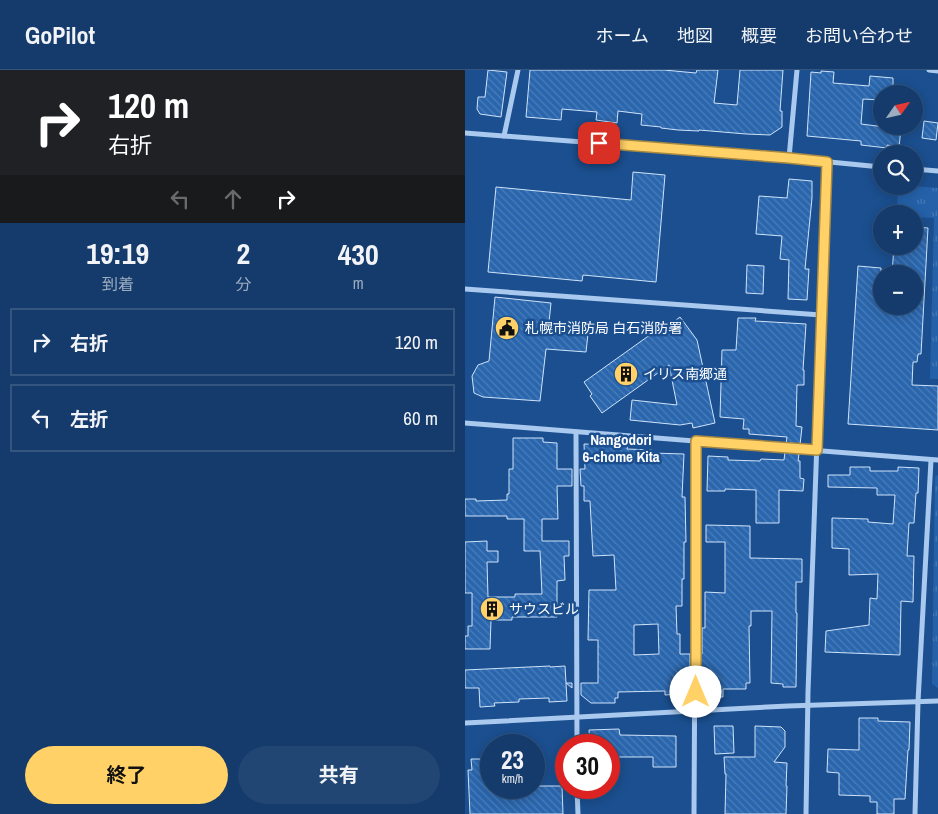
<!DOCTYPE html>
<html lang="ja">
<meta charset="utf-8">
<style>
body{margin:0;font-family:"Archivo Narrow","Noto Sans JP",sans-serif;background:#214673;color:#f1f3f6;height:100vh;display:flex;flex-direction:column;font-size:19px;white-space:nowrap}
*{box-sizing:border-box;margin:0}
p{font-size:16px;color:#9dadc1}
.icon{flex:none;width:28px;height:28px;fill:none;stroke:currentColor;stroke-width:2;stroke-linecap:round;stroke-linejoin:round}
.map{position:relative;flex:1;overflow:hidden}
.panel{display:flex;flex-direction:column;background:#143b6b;width:465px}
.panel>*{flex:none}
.top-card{background:#202124;color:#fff;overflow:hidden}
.needle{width:32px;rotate:56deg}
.fabs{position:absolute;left:408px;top:15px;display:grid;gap:10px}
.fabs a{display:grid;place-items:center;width:50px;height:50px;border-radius:50%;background:#143b6b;box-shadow:0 2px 12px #0003,0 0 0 1px #33557e;font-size:25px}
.speed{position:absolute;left:15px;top:664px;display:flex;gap:10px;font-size:25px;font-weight:700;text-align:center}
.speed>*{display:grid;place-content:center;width:65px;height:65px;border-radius:50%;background:#143b6b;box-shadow:0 2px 12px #0003,0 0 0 1px #33557e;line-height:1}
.speed small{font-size:12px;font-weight:400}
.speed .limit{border:8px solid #d22;background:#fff;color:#111}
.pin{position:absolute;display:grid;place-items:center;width:42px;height:42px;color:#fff;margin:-21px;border-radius:10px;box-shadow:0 2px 8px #0006}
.me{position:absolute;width:55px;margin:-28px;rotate:0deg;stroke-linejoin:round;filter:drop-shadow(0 0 4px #0008)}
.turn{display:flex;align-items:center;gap:18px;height:105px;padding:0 25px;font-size:22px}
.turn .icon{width:65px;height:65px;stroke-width:2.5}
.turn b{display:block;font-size:35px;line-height:42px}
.lanes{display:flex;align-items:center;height:48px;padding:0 25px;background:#0003;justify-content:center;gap:25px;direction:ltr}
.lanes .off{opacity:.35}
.eta{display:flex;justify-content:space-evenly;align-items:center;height:85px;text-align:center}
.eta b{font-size:30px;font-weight:700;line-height:35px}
.button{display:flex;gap:10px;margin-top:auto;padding:10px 25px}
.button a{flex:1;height:58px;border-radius:30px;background:#ffd166;color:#111;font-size:20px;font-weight:700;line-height:58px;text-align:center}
.button a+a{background:#214673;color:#f1f3f6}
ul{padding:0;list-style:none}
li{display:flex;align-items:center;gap:15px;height:68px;margin:0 10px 8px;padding:0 15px;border:2px solid #33557e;border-radius:0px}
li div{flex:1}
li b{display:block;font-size:19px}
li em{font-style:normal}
header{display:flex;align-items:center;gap:30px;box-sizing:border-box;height:70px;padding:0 25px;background:#143b6b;border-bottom:1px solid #33557e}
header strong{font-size:24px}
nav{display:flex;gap:28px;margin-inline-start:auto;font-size:18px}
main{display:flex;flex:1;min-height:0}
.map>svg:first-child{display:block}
.park{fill:url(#park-tufts)}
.building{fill:url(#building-back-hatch);stroke:#cfe3fa;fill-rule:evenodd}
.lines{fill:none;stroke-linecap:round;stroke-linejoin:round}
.minor{stroke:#a9c9ee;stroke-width:5}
.route-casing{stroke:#a68842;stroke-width:12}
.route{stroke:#ffd166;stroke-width:9}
.labels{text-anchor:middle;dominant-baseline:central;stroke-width:5;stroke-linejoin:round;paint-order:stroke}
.poi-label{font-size:14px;fill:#fff;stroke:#1b4f8f;text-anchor:start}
.neighbourhood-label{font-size:15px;font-weight:bold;fill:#fff;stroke:#1b4f8f}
</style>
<header>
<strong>GoPilot</strong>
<nav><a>ホーム</a><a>地図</a><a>概要</a><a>お問い合わせ</a></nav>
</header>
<main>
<section class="panel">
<div class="top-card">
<div class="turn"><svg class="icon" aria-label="right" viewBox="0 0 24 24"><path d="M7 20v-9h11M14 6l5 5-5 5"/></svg><div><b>120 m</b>右折</div></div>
<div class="lanes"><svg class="icon off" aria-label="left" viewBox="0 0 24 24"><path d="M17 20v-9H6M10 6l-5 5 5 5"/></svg><svg class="icon off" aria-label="ahead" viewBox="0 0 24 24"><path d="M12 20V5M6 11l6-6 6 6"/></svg><svg class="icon" aria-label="right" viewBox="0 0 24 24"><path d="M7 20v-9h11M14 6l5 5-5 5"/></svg></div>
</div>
<div class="eta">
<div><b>19:19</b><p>到着</p></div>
<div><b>2</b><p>分</p></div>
<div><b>430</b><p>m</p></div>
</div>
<ul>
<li><svg class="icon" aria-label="right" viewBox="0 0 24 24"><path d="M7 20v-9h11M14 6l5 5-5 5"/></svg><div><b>右折</b></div><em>120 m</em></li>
<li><svg class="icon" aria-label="left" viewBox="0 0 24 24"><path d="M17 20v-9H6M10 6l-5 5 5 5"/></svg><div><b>左折</b></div><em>60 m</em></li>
</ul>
<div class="button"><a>終了</a><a>共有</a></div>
</section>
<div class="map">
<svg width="473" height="744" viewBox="0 0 473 744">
<defs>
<pattern id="park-tufts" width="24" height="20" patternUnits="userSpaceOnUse" patternTransform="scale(1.25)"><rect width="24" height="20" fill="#2461a8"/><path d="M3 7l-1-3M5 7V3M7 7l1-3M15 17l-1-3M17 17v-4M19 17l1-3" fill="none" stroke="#4579b5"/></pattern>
<pattern id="building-back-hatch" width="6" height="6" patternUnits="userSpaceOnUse" patternTransform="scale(1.25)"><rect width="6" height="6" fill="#2a66ad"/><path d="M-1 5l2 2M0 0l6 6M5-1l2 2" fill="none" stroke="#4a7db9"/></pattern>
</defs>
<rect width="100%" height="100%" fill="#1b4f8f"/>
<!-- park -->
<g class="park">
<path d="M433,116H449L473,118V309H465L469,148L449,147V144H432Z"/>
<path d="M473,405V618L467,614L470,407Z"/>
</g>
<!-- building -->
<g class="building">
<path d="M23,0L42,2L36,47L15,44L12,39L13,27H20Z"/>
<path d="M65,0H199L231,3L232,0H253L249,33L272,35L275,0H318L315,41H317V57L305,65L281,64L234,60V61L213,60L196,58V57L176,55L177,44L153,41L152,53L131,50L132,42L97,39L96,50L61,47Z"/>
<path d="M356,1L369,2L368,13L404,16L405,6L428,8V24H416V30L398,29L396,54L436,59L434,77L422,75V78L396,75V71L342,66L346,2L356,3Z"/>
<path d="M459,51L473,53L471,70L457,68Z"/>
<path d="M168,102L200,105L191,212L118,205L117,211L23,202L31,117L166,130Z"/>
<path d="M324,109L347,111V128L340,199H344L342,230L323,229L324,190L315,189L317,166L291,164L294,126L322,128Z"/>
<path d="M449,157L463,158L456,284H453L452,292H448L447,315L473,316V360L383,354L393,196L416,198V236H449V204H427L429,176H449Z"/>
<path d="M282,195L299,196L298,224L281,223Z"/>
<path d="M30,227L86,233L83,262L123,264L121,282L81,279L75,331L18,327L9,323L7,306L13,295L24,291Z"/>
<path d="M215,247L232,270L250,353L228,358L227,353L215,355L165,350L167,330L212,335L204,295L137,343L125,326L127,324L119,312L189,262L191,265Z"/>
<path d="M273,248H291L290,251L341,254L338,300H339V315H332L331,356L337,357L335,375L321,374L322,367L284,364V359H278L279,349L255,347L257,280H271Z"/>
<path d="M48,368H78V372L92,373V399H107V416H92L93,449H77V471H104V486H99L100,510L92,511V547H47V550H26L25,579H0V566H3V556H7V523H0V472L22,471V481H33V492H22L23,527H50V524H77L75,481H59V449H42V446H0V429H11V431L42,430V424H44V399H48Z"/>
<path d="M119,374L163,375L162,379L187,380V383L219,384L217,427H220L221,472H219V509H217V536H211L212,564H215V584H225V603H215L216,624L200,625V621L153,622V628H150V633H126L116,625V613H133V570H123L124,520H151L149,485L128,486L125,431H119V416H116L115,399H120ZM193,554L194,584L169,585V555Z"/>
<path d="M320,382L334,384L333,391H335V408L339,409L338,421L314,420V453H291V420L260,419V421H242L243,386L263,387V390L295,391L296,389L319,390Z"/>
<path d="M385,397H405V401H433V397L454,398L453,423H451L449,453H444L442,486H449L448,532L436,531L435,585L360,582L361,561L404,555L405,528L412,529L413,504L384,505V479L367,478V448L403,449V452L428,454L430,425H412V418L363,417V405H385Z"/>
<path d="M241,455L285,456V488L337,489V512H331V543H332L331,617H318V614L306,613L307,541H286V556H284L285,613H281V619H258V627H237V603H234V584H237V558H240V522L260,523V472H241Z"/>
<path d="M85,596V597L100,596L101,613H107V618L101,613L102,631L84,632V628L54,629V632L29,633L30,636L15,637L14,618H0V600Z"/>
<path d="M394,648H413V651L445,652L444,680H443L440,729H429V744H412V732H405V726L374,725V703L362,702L363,679L394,680Z"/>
<path d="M249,656H268L269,683L250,684Z"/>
<path d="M290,656L316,657L320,661V677L309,692L322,693L321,716H322L321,744H260L261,704H260L259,687H290Z"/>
<path d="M154,659L155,665L211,666V697H188V687H144V675H125L124,660Z"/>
<path d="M6,689H26V718H69V716H97L98,744H5L3,700H7Z"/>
</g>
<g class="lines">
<!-- minor -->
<g class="minor">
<path d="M464,0L473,1"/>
<path d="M0,63L324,88L416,97"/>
<path d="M39,66L53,0"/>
<path d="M324,88L332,0"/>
<path d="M449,99L473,101"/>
<path d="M0,219L356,245"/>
<path d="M0,353L473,390"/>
<path d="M111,362L112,675"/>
<path d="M0,653L323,636L473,631"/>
<path d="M112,718L113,744"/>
<path d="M229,744L231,371"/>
<path d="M341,744L343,622L362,92"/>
<path d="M450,744L453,632L466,390"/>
</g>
</g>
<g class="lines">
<!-- route casing -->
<g class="route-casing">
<path id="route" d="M134,73L324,88L362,92L352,380L231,371V622"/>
</g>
<!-- route -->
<use href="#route" class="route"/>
</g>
<!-- icons -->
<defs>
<g id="civic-disc" transform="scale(1.25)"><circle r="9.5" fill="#ffd166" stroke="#1b4f8f"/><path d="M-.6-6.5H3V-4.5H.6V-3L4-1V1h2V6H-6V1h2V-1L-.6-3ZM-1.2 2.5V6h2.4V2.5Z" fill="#111"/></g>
<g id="building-disc" transform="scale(1.25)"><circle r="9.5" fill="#ffd166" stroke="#1b4f8f"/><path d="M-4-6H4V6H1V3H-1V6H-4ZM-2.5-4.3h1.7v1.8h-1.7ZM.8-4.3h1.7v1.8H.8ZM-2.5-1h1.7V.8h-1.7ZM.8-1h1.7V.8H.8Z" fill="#111"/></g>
</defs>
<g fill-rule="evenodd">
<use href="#civic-disc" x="42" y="258"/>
<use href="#building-disc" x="161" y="304"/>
<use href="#building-disc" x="27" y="539"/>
</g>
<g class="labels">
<!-- poi labels -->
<g class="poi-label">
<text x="60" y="258">札幌市消防局 白石消防署</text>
<text x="178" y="304">イリス南郷通</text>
<text x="44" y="539">サウスビル</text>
</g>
<!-- neighbourhood labels -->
<g class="neighbourhood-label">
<text x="156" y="369">Nangodori<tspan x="156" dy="17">6-chome Kita</tspan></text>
</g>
</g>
</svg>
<div class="fabs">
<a><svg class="needle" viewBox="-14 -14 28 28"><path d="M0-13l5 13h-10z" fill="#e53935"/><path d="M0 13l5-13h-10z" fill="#9dadc1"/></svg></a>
<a><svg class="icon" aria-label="search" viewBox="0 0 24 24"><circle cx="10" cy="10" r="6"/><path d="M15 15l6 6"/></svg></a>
<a>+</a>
<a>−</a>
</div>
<div class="speed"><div>23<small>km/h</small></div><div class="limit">30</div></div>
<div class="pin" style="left:134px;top:73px;background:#d93025"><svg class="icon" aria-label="arrive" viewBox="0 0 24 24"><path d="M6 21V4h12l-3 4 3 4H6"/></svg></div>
<svg class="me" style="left:231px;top:622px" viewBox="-20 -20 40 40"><circle r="19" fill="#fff"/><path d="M0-13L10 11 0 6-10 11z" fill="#ffd166"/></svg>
</div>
</main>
